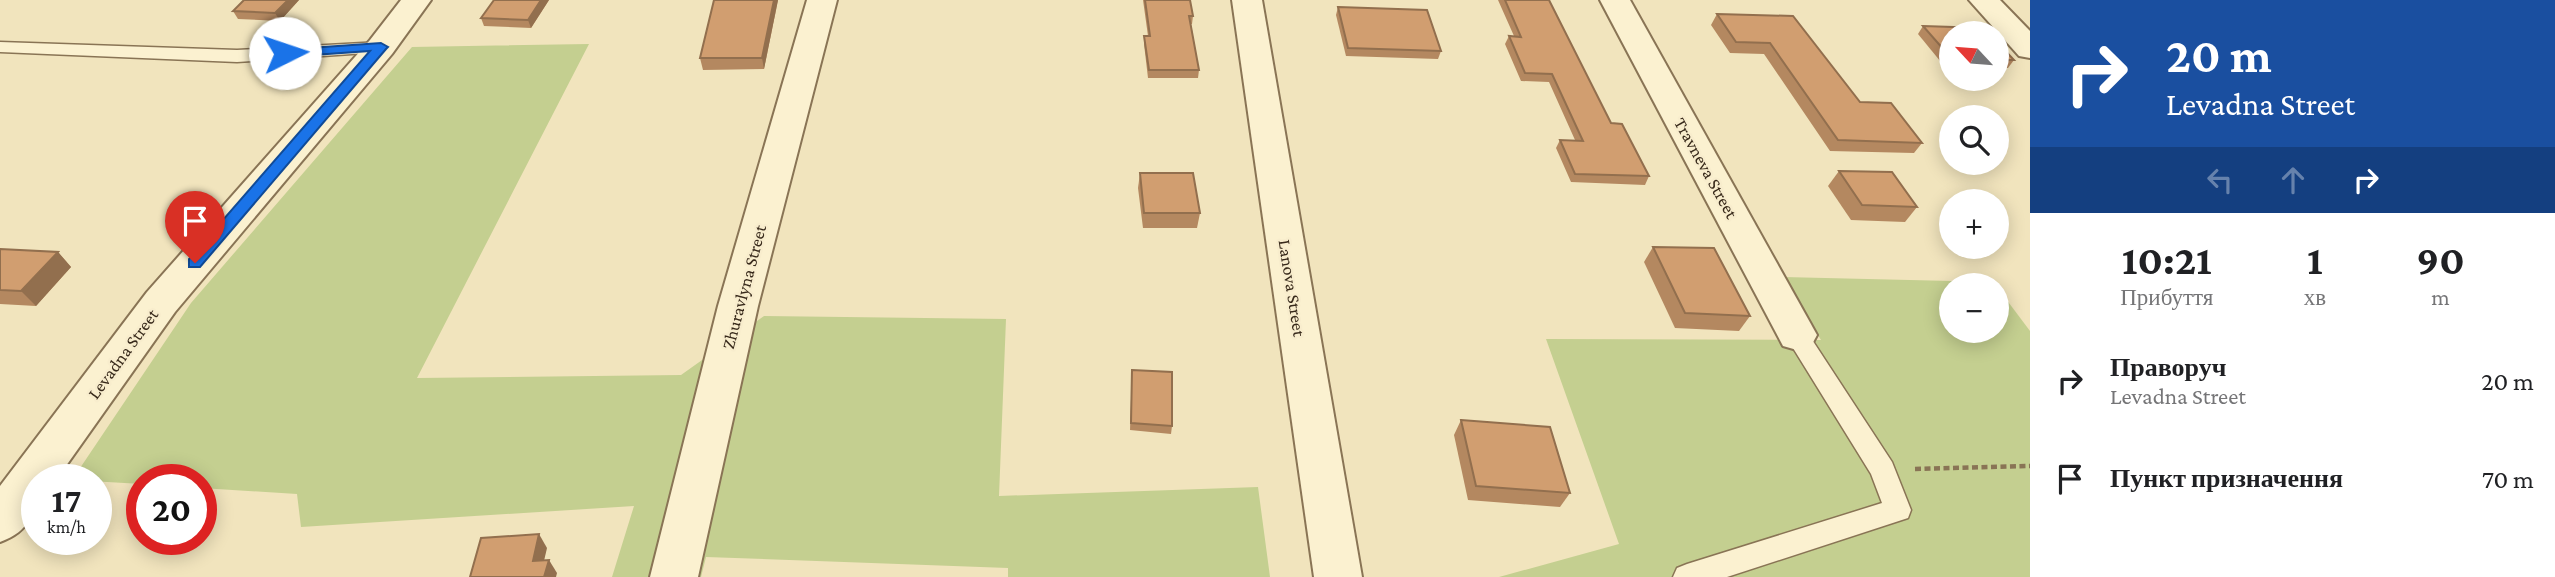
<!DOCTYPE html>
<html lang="uk">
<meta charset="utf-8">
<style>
body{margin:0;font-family:"Crimson Pro",serif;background:#f6f6f6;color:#202124;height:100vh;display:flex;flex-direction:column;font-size:26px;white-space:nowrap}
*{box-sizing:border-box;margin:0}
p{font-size:23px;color:#757577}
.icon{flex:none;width:38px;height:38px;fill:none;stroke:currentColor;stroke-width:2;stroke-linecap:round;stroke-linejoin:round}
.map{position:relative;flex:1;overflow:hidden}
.panel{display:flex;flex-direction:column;background:#fff;width:525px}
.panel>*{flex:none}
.top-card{background:#1a4fa0;color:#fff;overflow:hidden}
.needle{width:46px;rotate:296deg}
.controls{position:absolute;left:1939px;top:21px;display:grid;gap:14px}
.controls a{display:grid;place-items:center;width:70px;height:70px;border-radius:50%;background:#fff;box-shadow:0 4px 18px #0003;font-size:35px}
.speed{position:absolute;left:21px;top:464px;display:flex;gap:14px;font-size:35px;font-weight:700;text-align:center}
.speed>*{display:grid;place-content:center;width:91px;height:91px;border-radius:50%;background:#fff;box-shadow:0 4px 18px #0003;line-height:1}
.speed small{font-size:18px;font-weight:400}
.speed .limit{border:10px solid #d22;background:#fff;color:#111}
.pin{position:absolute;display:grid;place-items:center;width:60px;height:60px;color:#fff;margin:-72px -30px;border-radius:50% 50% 50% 0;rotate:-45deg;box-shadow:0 0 7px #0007}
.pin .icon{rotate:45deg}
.me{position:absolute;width:77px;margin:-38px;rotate:86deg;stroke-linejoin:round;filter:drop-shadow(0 0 5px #0008)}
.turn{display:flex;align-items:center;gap:24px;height:147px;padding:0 21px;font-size:32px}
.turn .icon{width:91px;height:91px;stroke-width:2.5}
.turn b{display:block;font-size:49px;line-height:60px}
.lanes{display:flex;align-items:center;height:66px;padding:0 21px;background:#0003;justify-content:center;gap:35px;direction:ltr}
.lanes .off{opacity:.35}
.eta{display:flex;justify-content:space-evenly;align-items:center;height:119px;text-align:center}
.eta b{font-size:42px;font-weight:700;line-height:49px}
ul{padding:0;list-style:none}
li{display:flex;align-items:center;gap:21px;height:98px;padding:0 21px}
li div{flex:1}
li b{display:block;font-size:26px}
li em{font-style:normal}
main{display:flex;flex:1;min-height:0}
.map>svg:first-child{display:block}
.green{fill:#c4cf90}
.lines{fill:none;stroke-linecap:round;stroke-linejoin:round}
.lane-casing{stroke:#897455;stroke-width:3}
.street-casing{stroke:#897455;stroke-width:4}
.path{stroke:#897455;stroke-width:4.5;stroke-dasharray:6 3.5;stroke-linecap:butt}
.lane{fill:#fbf1d0;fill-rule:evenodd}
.street{fill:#fbf1d0;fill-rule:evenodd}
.wall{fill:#b48860}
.shaded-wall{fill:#926f4e}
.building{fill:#d19e70;stroke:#926f4e;stroke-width:2}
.route{fill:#1a73e8;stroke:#114b97;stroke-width:2}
.labels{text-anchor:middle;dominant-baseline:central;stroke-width:5;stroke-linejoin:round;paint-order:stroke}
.street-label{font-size:18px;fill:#382a1b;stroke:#f8edcd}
</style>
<main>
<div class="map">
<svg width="2030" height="577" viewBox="0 0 2030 577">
<rect width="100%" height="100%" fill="#f1e4bd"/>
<!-- green -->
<g class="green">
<path d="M589,44L417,378L681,375L764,316L1006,319L999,496L1258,487L1270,577H1008V568L706,557L701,577H612L634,506L301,527L297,494L201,488V480H142V484L72,480L191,303L412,47Z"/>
<path d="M1783,277L1994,282L1996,285H1951V331H1997V287L2030,331V577H1499L1619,544L1546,339L1821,340Z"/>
</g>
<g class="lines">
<!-- lane casing -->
<g class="lane-casing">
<g id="lane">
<path d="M0,42L237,50L381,42L390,47L381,52L237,62L0,52Z"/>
<path d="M1797,326L1805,329L1892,462L1911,510L1908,518L1727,577H1673L1677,568L1687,564L1882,503L1871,474L1785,335L1789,329Z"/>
</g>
</g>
<!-- street casing -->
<g class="street-casing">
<g id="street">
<path d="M401,0H431L392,54L175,312L56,480H37C37,510 31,531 0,542V486L147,292L370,40Z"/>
<path d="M807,0H837L758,306L698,577H650L718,306Z"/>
<path d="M1232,0H1262L1362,577H1314Z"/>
<path d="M1600,0H1630L1817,335L1811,346L1797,350L1783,346Z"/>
<path d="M1969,0H2000L2030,31V58L2019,56Z"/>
</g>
</g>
<!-- path -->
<path class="path" d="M1915,469L2030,466"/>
<!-- lane -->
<use href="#lane" class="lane"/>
<!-- street -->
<use href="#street" class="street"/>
</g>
<!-- wall -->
<g class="wall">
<path d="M244,0H299L280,21L238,19L233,11Z"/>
<path d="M549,0L531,28L484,26L481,18Z"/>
<path d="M714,0H778L764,69L703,70L700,58Z"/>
<path d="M1143,0H1190L1193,16L1192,24H1191L1199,70L1198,78H1148L1144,44V36H1148Z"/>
<path d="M1498,0H1549L1611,123L1649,176L1645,185L1571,182L1556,148L1560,140H1575L1549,82L1521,81L1505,44L1509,36H1514Z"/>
<path d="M1338,7L1441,51L1438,59L1346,56L1336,15Z"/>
<path d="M1717,14L1793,16L1860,102L1922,143L1914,153L1830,151L1764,54L1730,53L1711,25Z"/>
<path d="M1923,26L1951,33V67H1945L1918,34Z"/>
<path d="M1997,42L2014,60L2008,68H1997Z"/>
<path d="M1839,171L1917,207L1905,222L1851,220L1828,186Z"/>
<path d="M1140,173L1200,213L1197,228H1143L1138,188Z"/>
<path d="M1653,247L1750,316L1739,331L1675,328L1644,262Z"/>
<path d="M0,249L58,252L71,267L36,306L0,304Z"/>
<path d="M1132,370L1172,426L1171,434L1130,430Z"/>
<path d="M1461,420L1570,493L1560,507L1468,500L1454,435Z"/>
</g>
<!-- shaded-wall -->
<g class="shaded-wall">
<path d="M288,0H299L280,21L275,13Z"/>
<path d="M541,0H549L531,28L528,20Z"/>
<path d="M774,0H778L764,69L762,58Z"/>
<path d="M58,252L71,267L36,306L21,291Z"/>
<path d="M539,534L547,548L541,574L533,561Z"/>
<path d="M549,560L557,573L556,577H544Z"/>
</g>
<!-- building -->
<g class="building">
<path d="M244,0H288L275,13L233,11Z"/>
<path d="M494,0H541L528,20L481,18Z"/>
<path d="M714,0H774L762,58H700Z"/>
<path d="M1145,0H1190L1193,16H1189L1199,70H1149L1144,36H1150Z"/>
<path d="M1505,0H1549L1611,123L1622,124L1649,176L1575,174L1560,140L1583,141L1552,74L1525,73L1509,36L1521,37Z"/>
<path d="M1338,7L1427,10L1441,51L1348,48Z"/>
<path d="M1717,14L1793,16L1860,102L1891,103L1922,143L1838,140L1770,43L1736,42Z"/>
<path d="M1923,26L1984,28L1989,33H1951V58Z"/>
<path d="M1997,42L2014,60H1997Z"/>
<path d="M1839,171L1892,172L1917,207L1862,205Z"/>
<path d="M1140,173H1193L1200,213H1144Z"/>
<path d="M1653,247L1714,248L1750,316L1685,313Z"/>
<path d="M0,249L58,252L21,291L0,290Z"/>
<path d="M1132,370L1172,372V426L1131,423Z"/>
<path d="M1461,420L1550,427L1570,493L1476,486Z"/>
<path d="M539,534L533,561L549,560L544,577H470L481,538Z"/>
</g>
<!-- route -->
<path class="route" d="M381,43L388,47L386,49L200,267H189V259L370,51L285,57L278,53L280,50Z"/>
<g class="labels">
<!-- street labels -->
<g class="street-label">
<text transform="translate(1706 168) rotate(61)">Travneva Street</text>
<text transform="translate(744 287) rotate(-75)">Zhuravlyna Street</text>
<text transform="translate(1292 288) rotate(81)">Lanova Street</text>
<text transform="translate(123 354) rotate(-54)">Levadna Street</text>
</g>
</g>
</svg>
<div class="controls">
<a><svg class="needle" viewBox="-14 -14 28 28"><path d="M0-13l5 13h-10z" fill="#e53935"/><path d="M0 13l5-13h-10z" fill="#757577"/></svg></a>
<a><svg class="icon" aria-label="search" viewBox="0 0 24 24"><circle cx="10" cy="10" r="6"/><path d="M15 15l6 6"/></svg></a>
<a>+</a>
<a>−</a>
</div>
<div class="speed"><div>17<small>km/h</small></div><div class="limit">20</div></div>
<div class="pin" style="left:195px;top:263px;background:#d93025"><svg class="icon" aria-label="arrive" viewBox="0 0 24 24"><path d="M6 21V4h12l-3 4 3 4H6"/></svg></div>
<svg class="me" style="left:285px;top:53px" viewBox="-20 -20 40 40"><circle r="19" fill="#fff"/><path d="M0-13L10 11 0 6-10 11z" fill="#1a73e8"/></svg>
</div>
<section class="panel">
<div class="top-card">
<div class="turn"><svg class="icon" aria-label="right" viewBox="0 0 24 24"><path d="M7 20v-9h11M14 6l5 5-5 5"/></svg><div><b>20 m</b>Levadna Street</div></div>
<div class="lanes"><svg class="icon off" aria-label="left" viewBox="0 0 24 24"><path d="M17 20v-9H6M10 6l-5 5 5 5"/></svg><svg class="icon off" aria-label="ahead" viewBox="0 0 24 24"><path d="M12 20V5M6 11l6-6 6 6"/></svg><svg class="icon" aria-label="right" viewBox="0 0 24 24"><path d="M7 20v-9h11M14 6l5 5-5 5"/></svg></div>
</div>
<div class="eta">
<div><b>10:21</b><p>Прибуття</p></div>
<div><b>1</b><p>хв</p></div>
<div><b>90</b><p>m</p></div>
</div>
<ul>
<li><svg class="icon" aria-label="right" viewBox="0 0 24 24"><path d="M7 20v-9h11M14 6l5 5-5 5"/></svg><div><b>Праворуч</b><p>Levadna Street</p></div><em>20 m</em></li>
<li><svg class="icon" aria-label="arrive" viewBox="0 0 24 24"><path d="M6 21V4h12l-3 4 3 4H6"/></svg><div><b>Пункт призначення</b></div><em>70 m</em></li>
</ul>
</section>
</main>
